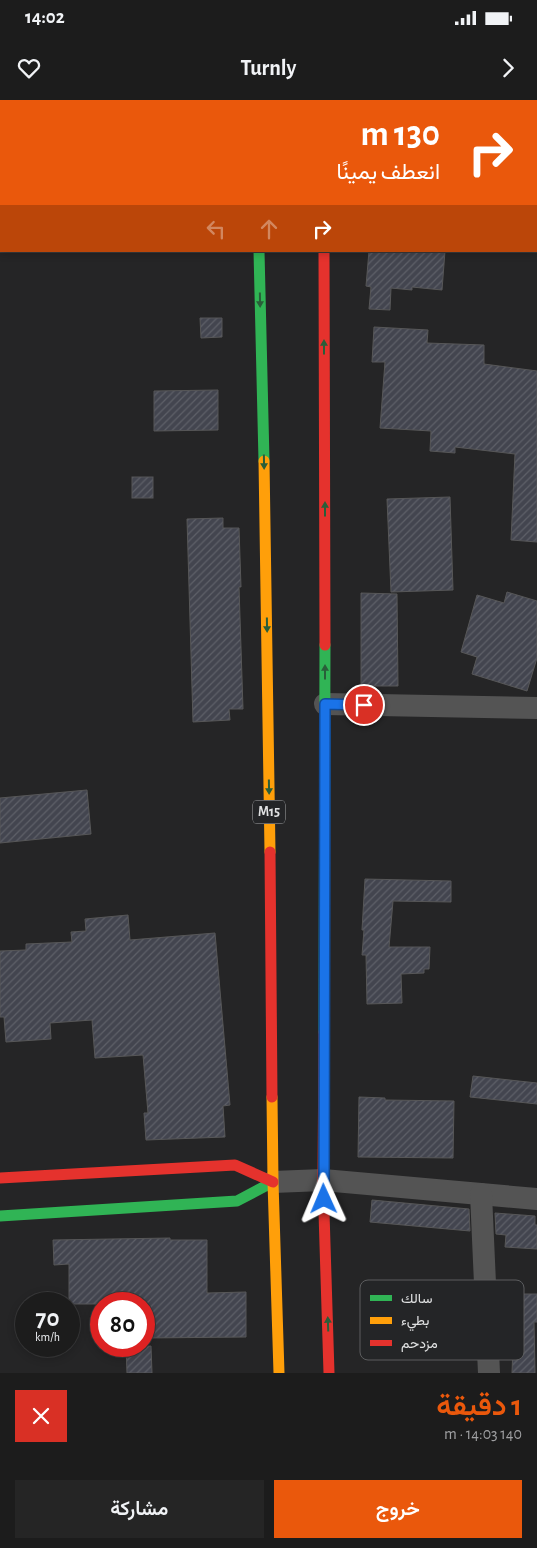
<!DOCTYPE html>
<html lang="ar">
<meta charset="utf-8">
<style>
body{margin:0;font-family:"Alegreya Sans",Vazirmatn,sans-serif;background:#252525;color:#f1f3f6;direction:rtl;height:100vh;display:flex;flex-direction:column;font-size:19px;white-space:nowrap}
*{box-sizing:border-box;margin:0}
p{font-size:16px;color:#a0a1a3}
.icon{flex:none;width:28px;height:28px;fill:none;stroke:currentColor;stroke-width:2;stroke-linecap:round;stroke-linejoin:round}
.map{position:relative;height:1273px;overflow:hidden;direction:ltr}
.details{display:flex;flex-direction:column;background:#1c1c1c;flex:1}
.details>*{flex:none}
.guide{position:absolute;left:0px;top:0px;width:538px;height:152px;box-shadow:0 2px 8px #0003,0 0 0 1px #3a3a3b;direction:rtl;background:#ea580c;color:#fff;overflow:hidden}
.speed{position:absolute;left:15px;top:1192px;display:flex;gap:10px;font-size:25px;font-weight:700;text-align:center}
.speed>*{display:grid;place-content:center;width:65px;height:65px;border-radius:50%;background:#1c1c1c;box-shadow:0 2px 8px #0003,0 0 0 1px #3a3a3b;line-height:1}
.speed small{font-size:12px;font-weight:400}
.speed .limit{border:8px solid #d22;background:#fff;color:#111}
.pin{position:absolute;display:grid;place-items:center;width:42px;height:42px;color:#fff;margin:-21px;border:2px solid #fff;border-radius:50%;box-shadow:0 1px 5px #0007}
.me{position:absolute;width:55px;margin:-28px;rotate:359deg;stroke-linejoin:round;filter:drop-shadow(0 0 4px #0008)}
.turn{display:flex;align-items:center;gap:18px;height:105px;padding:0 15px;font-size:22px}
.turn .icon{width:65px;height:65px;stroke-width:2.5}
.turn b{display:block;font-size:35px;line-height:42px}
.lanes{display:flex;align-items:center;height:48px;padding:0 15px;background:#0003;justify-content:center;gap:25px;direction:ltr}
.lanes .off{opacity:.35}
.round{display:grid;place-items:center;flex:none;width:52px;height:52px;border-radius:0px;background:#252525}
.head{display:flex;align-items:center;justify-content:space-between;height:85px;padding:0 15px}
h1{font-size:30px;font-weight:600;line-height:38px;color:#ea580c}
.action{display:flex;gap:10px;margin-top:auto;padding:10px 15px}
.action a{flex:1;height:58px;border-radius:0px;background:#ea580c;color:#fff;font-size:20px;font-weight:600;line-height:58px;text-align:center}
.action a+a{background:#252525;color:#f1f3f6}
.status{display:flex;justify-content:space-between;align-items:center;height:35px;padding:0 25px;background:#1c1c1c;direction:ltr}
.status svg{height:14px;fill:currentColor}
header{display:flex;justify-content:space-between;align-items:center;height:65px;padding:0 15px;background:#1c1c1c;font-size:22px;font-weight:600}
.map>svg:first-child{display:block}
.building{fill:url(#building-hatch);stroke:#575758}
.lines{fill:none;stroke-linecap:round;stroke-linejoin:round}
.street{stroke:#545454;stroke-width:22}
.fast{stroke:#30b455;stroke-width:11}
.slow{stroke:#ff9f0a;stroke-width:11}
.jam{stroke:#e5322d;stroke-width:11}
.oneway{fill:#295e39}
.route-casing{stroke:#114b97;stroke-width:12}
.route{stroke:#1a73e8;stroke-width:9}
.labels{text-anchor:middle;dominant-baseline:central;stroke-width:5;stroke-linejoin:round;paint-order:stroke}
.shield{fill:#242527;stroke:#a8a9aa;stroke-width:1}
.shield-label{font-size:14px;font-weight:bold;fill:#e0e1e2}
.key{fill:#242527;stroke:#5c5d5f;stroke-width:1}
.key-label{font-size:14px;fill:#e0e1e2}
</style>
<div class="status"><b>14:02</b><svg viewBox="0 0 49 12"><path d="M0 12V9h3v3zM5 12V6h3v6zM10 12V3h3v9zM15 12V0h3v12zM26 1h20v11H26zM47 4h2v5h-2z"/></svg></div>
<header><svg class="icon" aria-label="forward" viewBox="0 0 24 24"><path d="M9 5l7 7-7 7"/></svg>Turnly<svg class="icon" aria-label="heart" viewBox="0 0 24 24"><path d="M12 20l-8-8c-3-5 5-10 8-4 3-6 11-1 8 4z"/></svg></header>
<div class="map">
<svg width="537" height="1273" viewBox="0 0 537 1273">
<defs>
<pattern id="building-hatch" width="6" height="6" patternUnits="userSpaceOnUse" patternTransform="scale(1.25)"><rect width="6" height="6" fill="#43454f"/><path d="M-1 1l2-2M0 6l6-6M5 7l2-2" fill="none" stroke="#5e6068"/></pattern>
</defs>
<rect width="100%" height="100%" fill="#252526"/>
<!-- building -->
<g class="building">
<path d="M369,151H445L442,190L412,187V190L391,188L390,210L369,209L371,187L366,186Z"/>
<path d="M200,218H222V237L201,238Z"/>
<path d="M374,227L428,230L427,243L484,245V264L537,271V442L511,440L515,354L455,347V353L430,351L431,331L380,328L385,262H372Z"/>
<path d="M218,290V330L154,331V291Z"/>
<rect x="132" y="377" width="21" height="21"/>
<path d="M450,397L453,490L391,492L387,399Z"/>
<path d="M223,418V428H239L241,487H239L243,609H229L230,620L193,622L187,419Z"/>
<path d="M507,492L537,501V558L527,591L472,574L477,557L461,552L477,495L504,503Z"/>
<path d="M361,493L397,494L398,586H361Z"/>
<path d="M87,690L91,734L0,743V698Z"/>
<path d="M365,779L451,781V802L393,801L389,847H430L429,869H424V873L401,874L402,903L367,904L366,855H362L364,830H362Z"/>
<path d="M128,815L130,840L215,833L230,1005L223,1006L225,1037L146,1040L144,1013H148L143,955L95,958L92,920L50,923L51,939L6,942L4,917H0V851L26,850V844L72,842L71,832L86,831L85,819Z"/>
<path d="M473,976L537,983V1004L470,997Z"/>
<path d="M359,997L385,998V1000L454,1001L453,1058L358,1057Z"/>
<path d="M372,1100L469,1109L470,1131L370,1122Z"/>
<path d="M495,1113L535,1116V1125H537V1149L505,1147L506,1135L496,1134Z"/>
<path d="M170,1138V1140H207V1193L246,1192V1237L144,1238V1204H69V1164L54,1165L53,1140Z"/>
<path d="M510,1194H537V1222H534L535,1273H512L513,1245H512Z"/>
<path d="M151,1246L152,1273H127L126,1247Z"/>
</g>
<g class="lines">
<!-- street -->
<g class="street">
<path d="M536,108H537"/>
<path d="M325,604L537,608"/>
<path d="M273,1082L323,1080L537,1099"/>
<path d="M481,1094L489,1273"/>
</g>
<!-- fast -->
<g class="fast">
<path d="M322,0V1"/>
<path d="M259,151L264,361"/>
<path d="M324,932L325,545"/>
<path d="M0,1116L237,1101L273,1082"/>
</g>
<!-- slow -->
<g class="slow">
<path d="M264,361L270,752"/>
<path d="M272,997L273,1082L279,1273"/>
</g>
<!-- jam -->
<g class="jam">
<path d="M255,0V1"/>
<path d="M324,151L325,545"/>
<path d="M270,752L272,997"/>
<path d="M324,932L323,1080L329,1273"/>
<path d="M0,1078L235,1065L273,1082"/>
</g>
</g>
<!-- one-way arrows -->
<defs><path id="oneway-solid" d="M-6-.8H1V-3.2L6.5 0L1 3.2V.8H-6Z" transform="scale(1.25)"/></defs>
<g class="oneway">
<use href="#oneway-solid" transform="translate(260 200) rotate(89)"/>
<use href="#oneway-solid" transform="translate(324 247) rotate(-90)"/>
<use href="#oneway-solid" transform="translate(264 362) rotate(89)"/>
<use href="#oneway-solid" transform="translate(325 409) rotate(-90)"/>
<use href="#oneway-solid" transform="translate(267 525) rotate(89)"/>
<use href="#oneway-solid" transform="translate(325 572) rotate(-90)"/>
<use href="#oneway-solid" transform="translate(269 687) rotate(89)"/>
<use href="#oneway-solid" transform="translate(328 1224) rotate(-92)"/>
</g>
<g class="lines">
<!-- route casing -->
<g class="route-casing">
<path id="route" d="M324,1099L325,604L364,605"/>
</g>
<!-- route -->
<use href="#route" class="route"/>
</g>
<g class="labels">
<!-- shield labels -->
<rect class="shield" x="253" y="700.5" width="32" height="23" rx="4"/>
<g class="shield-label">
<text x="269" y="712">M15</text>
</g>
</g>
<!-- legend -->
<rect x="360" y="1180" width="164" height="80" rx="8" class="key"/>
<rect x="370" y="1195" width="22" height="6" fill="#30b455"/>
<rect x="370" y="1217" width="22" height="7" fill="#ff9f0a"/>
<rect x="370" y="1240" width="22" height="6" fill="#e5322d"/>
<g class="key-label">
<text x="401" y="1203">سالك</text>
<text x="401" y="1225">بطيء</text>
<text x="401" y="1248">مزدحم</text>
</g>
</svg>
<div class="speed"><div>70<small>km/h</small></div><div class="limit">80</div></div>
<div class="pin" style="left:364px;top:605px;background:#d93025"><svg class="icon" aria-label="arrive" viewBox="0 0 24 24"><path d="M6 21V4h12l-3 4 3 4H6"/></svg></div>
<svg class="me" style="left:324px;top:1099px" viewBox="-20 -20 40 40"><path d="M0-17L14 15 0 8-14 15z" fill="#1a73e8" stroke="#fff" stroke-width="4"/></svg>
<div class="guide">
<div class="turn"><svg class="icon" aria-label="right" viewBox="0 0 24 24"><path d="M7 20v-9h11M14 6l5 5-5 5"/></svg><div><b>130 m</b>انعطف يمينًا</div></div>
<div class="lanes"><svg class="icon off" aria-label="left" viewBox="0 0 24 24"><path d="M17 20v-9H6M10 6l-5 5 5 5"/></svg><svg class="icon off" aria-label="ahead" viewBox="0 0 24 24"><path d="M12 20V5M6 11l6-6 6 6"/></svg><svg class="icon" aria-label="right" viewBox="0 0 24 24"><path d="M7 20v-9h11M14 6l5 5-5 5"/></svg></div>
</div>
</div>
<section class="details">
<div class="head"><div><h1>1 دقيقة</h1><p>140 m · 14:03</p></div><a class="round" style="background:#d93025;color:#fff"><svg class="icon" aria-label="close" viewBox="0 0 24 24"><path d="M6 6l12 12M18 6L6 18"/></svg></a></div>
<div class="action"><a>خروج</a><a>مشاركة</a></div>
</section>
